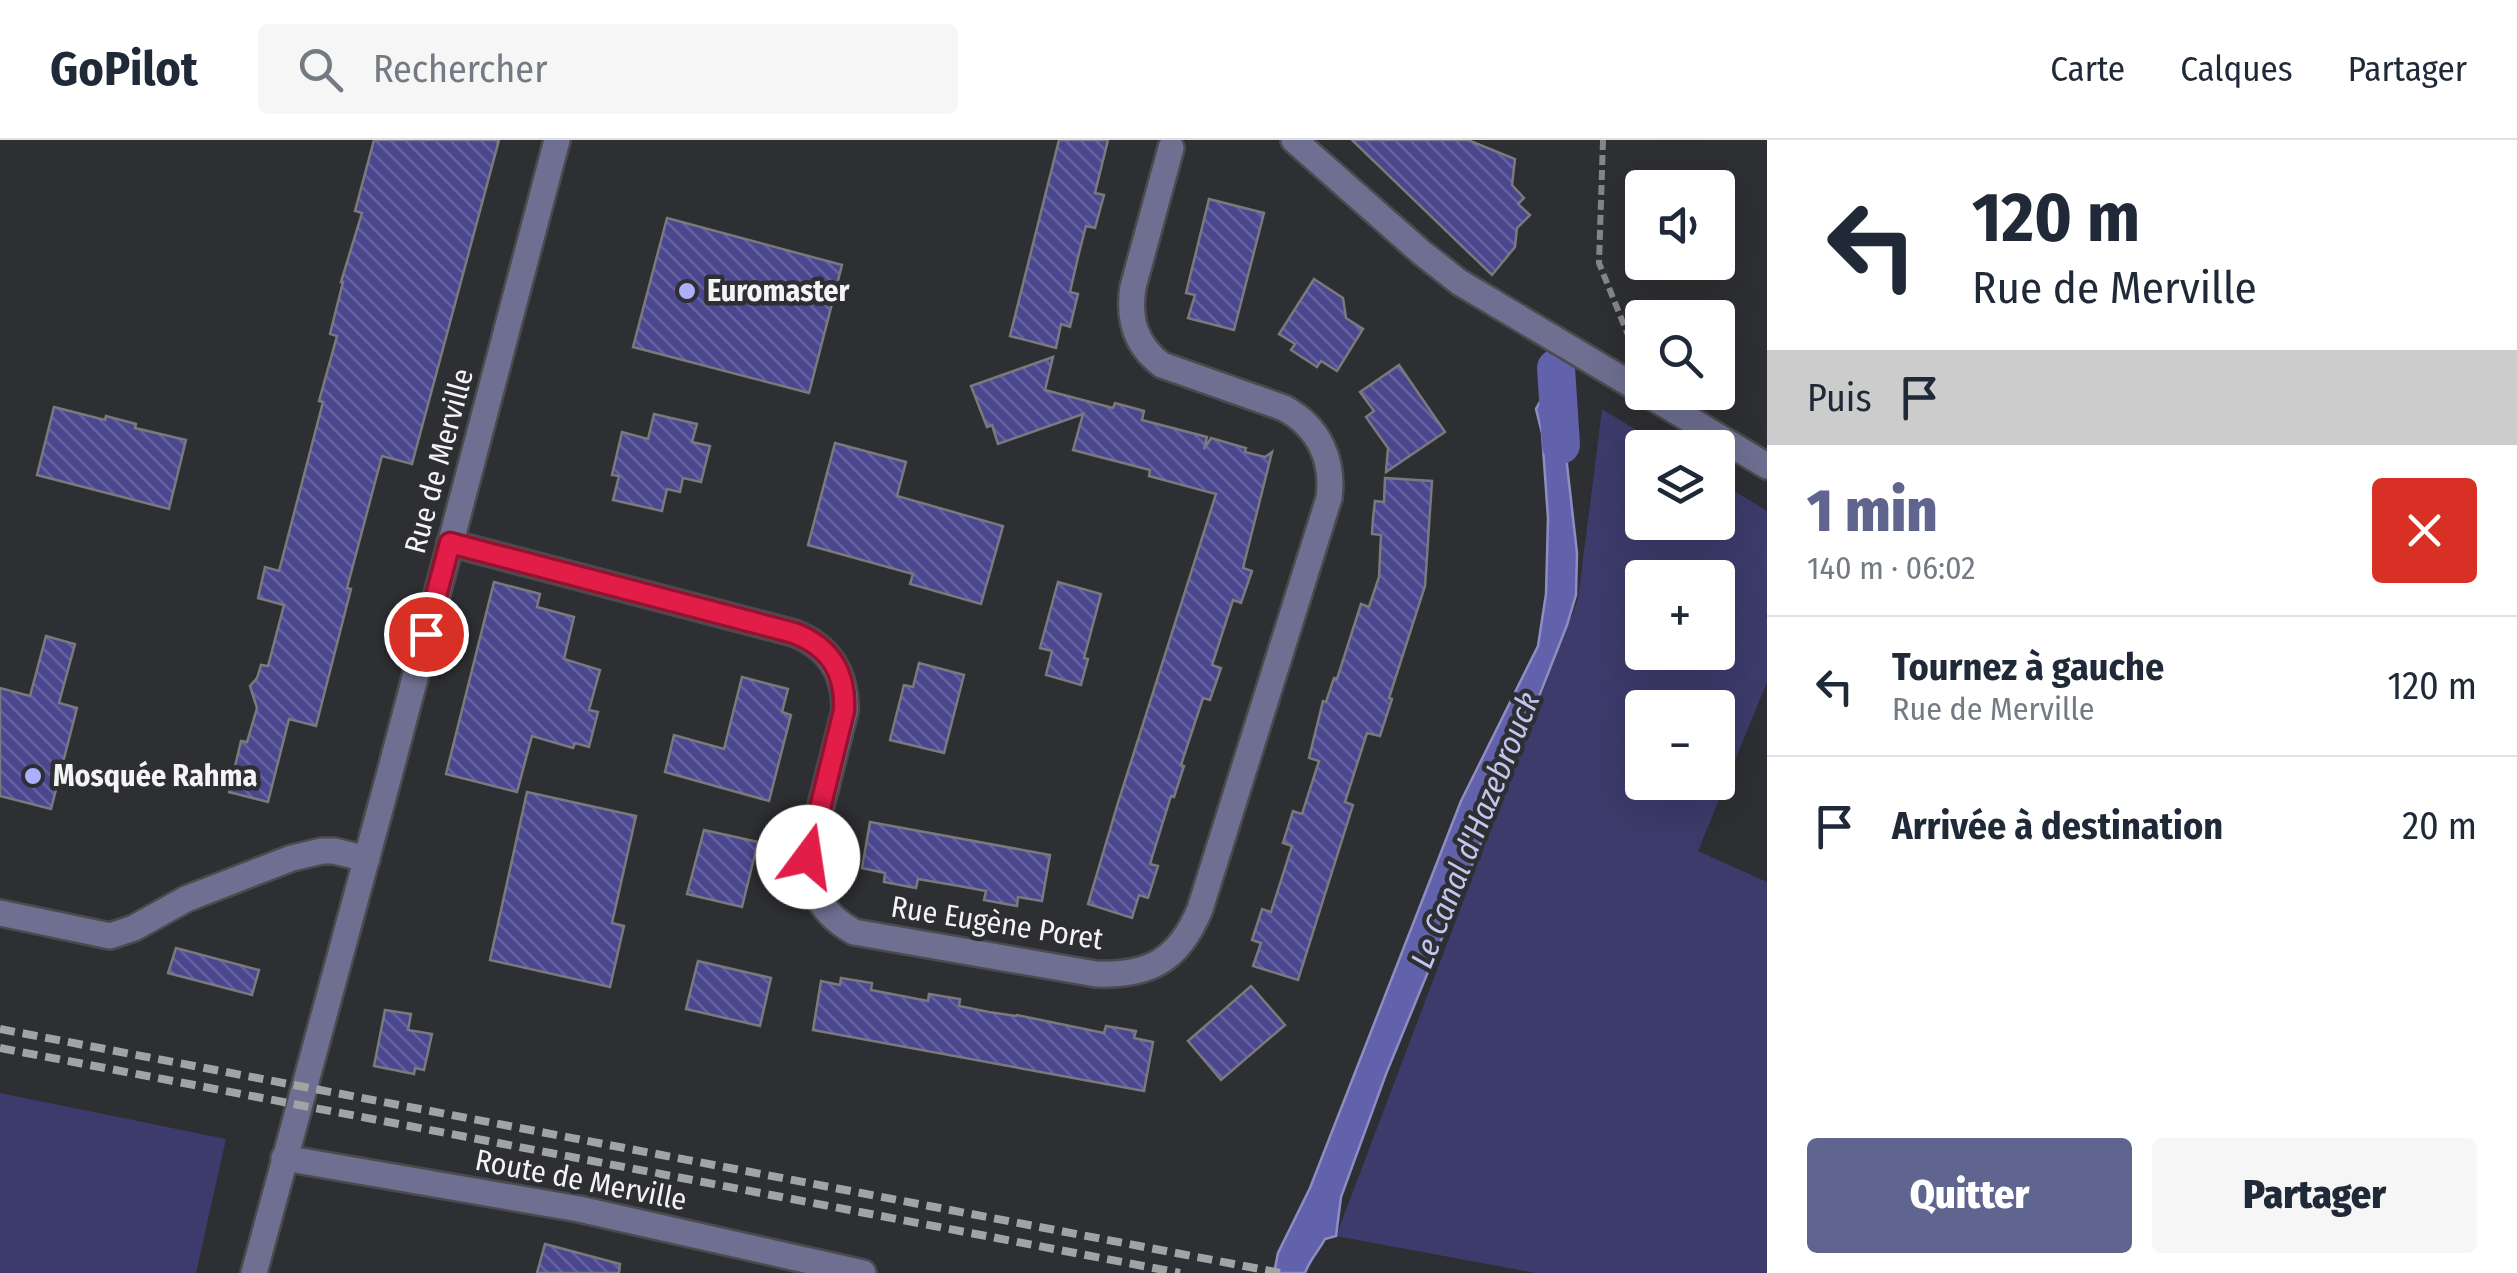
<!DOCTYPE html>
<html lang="fr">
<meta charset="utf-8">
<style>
body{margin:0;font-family:"Fira Sans Condensed",sans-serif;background:#f6f6f7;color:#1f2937;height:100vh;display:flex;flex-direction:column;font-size:38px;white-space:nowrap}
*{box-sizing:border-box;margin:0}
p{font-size:32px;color:#747a83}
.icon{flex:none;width:55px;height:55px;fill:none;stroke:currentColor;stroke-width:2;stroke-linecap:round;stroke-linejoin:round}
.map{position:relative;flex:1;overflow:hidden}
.details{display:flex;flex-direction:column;background:#fff;width:750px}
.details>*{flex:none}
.banner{background:#fff;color:#1f2937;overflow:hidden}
.fabs{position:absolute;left:1625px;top:30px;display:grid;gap:20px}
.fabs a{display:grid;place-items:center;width:110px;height:110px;border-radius:10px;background:#fff;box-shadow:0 10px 40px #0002;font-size:50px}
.pin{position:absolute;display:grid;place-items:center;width:85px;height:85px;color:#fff;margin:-42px;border:5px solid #fff;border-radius:50%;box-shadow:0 2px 10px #0007}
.me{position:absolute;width:110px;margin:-55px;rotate:14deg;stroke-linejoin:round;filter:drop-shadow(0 0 8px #0008)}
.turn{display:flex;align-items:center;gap:35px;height:210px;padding:0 40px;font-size:45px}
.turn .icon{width:130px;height:130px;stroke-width:2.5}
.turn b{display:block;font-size:70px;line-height:85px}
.then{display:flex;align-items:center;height:95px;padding:0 40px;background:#0003;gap:20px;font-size:38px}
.round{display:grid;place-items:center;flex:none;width:105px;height:105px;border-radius:10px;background:#f6f6f7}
.headline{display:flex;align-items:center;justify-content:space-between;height:170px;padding:0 40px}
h1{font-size:60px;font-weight:800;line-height:75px;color:#5f658f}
.cta{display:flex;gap:20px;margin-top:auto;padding:20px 40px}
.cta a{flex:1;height:115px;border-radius:10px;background:#5f658f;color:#fff;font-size:40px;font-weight:800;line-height:115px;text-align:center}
.cta a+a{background:#f6f6f7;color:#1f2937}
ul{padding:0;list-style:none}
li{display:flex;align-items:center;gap:30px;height:140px;padding:0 40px;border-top:2px solid #e0e1e3}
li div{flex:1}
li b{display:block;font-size:38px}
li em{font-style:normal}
header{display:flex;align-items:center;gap:60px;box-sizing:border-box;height:140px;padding:0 50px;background:#fff;border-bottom:2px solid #e0e1e3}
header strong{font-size:48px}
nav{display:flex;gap:55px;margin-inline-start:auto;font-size:35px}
.search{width:700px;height:90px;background:#f6f6f7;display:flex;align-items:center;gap:25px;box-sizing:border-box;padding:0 35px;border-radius:10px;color:#747a83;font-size:38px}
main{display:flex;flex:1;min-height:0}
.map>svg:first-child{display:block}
.green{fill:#3c3b6b;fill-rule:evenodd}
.water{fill:#6261ab;stroke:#8e8dc2;stroke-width:2.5}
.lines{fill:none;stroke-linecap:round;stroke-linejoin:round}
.canal{stroke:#6261ab;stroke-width:38}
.building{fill:url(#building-back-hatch);stroke:#797a7d;stroke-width:2.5}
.minor-casing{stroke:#4a4b4d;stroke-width:30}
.path{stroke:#858688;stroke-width:6;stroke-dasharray:10 5;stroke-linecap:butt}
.minor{stroke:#6e6f91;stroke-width:25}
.rail{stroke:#a2a3a5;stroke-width:8;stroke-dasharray:15 8;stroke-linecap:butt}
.route-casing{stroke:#92132f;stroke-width:25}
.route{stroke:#e11d48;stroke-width:18}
.poi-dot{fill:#adaffb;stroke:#2e2f32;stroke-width:4}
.labels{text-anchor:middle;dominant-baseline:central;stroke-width:9;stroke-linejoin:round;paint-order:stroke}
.poi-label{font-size:30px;font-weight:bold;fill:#f4f4f6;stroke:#2e2f32;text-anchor:start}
.street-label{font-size:30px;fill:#f4f4f6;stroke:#2e2f32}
.water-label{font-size:32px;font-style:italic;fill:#c3c5ef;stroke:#2e2f32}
</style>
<header>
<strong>GoPilot</strong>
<div class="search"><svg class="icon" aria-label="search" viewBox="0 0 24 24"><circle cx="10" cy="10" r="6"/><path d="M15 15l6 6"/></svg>Rechercher</div>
<nav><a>Carte</a><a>Calques</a><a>Partager</a></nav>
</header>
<main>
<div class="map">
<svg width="1767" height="1133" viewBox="0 0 1767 1133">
<defs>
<pattern id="building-back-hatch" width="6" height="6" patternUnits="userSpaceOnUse" patternTransform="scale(2.5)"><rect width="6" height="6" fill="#4b478f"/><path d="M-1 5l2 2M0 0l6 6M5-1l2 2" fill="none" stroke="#66629f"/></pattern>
</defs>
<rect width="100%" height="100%" fill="#2e2f32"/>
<!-- green -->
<g class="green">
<path d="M1602,269L1664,307L1642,308V382H1718V341L1767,371V542L1698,711L1767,742V1133H1536L1336,1096L1578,459ZM1642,438H1718V512H1642ZM1642,568H1718V642H1642Z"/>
<path d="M0,953L226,999L196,1133H0Z"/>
</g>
<!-- water -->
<path class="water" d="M1544,246L1572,262L1565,307L1577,413L1576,455L1567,485L1495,669L1386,934L1341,1057L1336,1096L1325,1099C1318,1112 1310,1119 1305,1133H1274L1278,1113L1310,1048L1461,661L1538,506L1546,454L1548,378L1542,293L1536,269L1543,256Z"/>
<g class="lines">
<!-- canal -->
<path class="canal" d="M1556,228L1561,305"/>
</g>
<!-- building -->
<g class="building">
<path d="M374,0H499L412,324L382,316L347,448L351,449L316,586L289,579L268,662L229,652L241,601L247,602L257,568L250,546L257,538L261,525L268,526L284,465L258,458L265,427L279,431L323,262L319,261L337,196L330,194L343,142H341L362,73L355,71Z"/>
<path d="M1059,0H1108L1095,53L1104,55L1095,88L1086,86L1079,113L1070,152L1078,154L1070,187L1061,184L1056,208L1010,196Z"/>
<path d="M1352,0H1468L1515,19L1512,45L1524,58L1518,64L1530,75L1517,88L1515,107L1492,135Z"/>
<path d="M1209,59L1264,73L1234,190L1188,178L1195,155L1186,153Z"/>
<path d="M667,78L842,125L809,253L633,207Z"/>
<path d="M1314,139L1343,158L1346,178L1363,189L1337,231L1321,221L1317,227L1291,210L1295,204L1279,194Z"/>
<path d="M1053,217L1045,250L1113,268L1115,263L1144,271L1142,280L1207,297L1204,309L1211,298L1246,308L1245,312L1265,317L1272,312L1243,428L1252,431L1241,463L1233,460L1212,525L1221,528L1210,560L1203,558L1181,625L1184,626L1174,657L1171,656L1150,724L1158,726L1148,758L1139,755L1132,778L1088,764L1117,666L1216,354L1149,336L1150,330L1073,310L1083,274L998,304L992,285L987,287L971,246Z"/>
<path d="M1399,225L1445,292L1386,332L1388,308L1366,277L1374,271L1360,252Z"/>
<path d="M54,267L105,280L106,276L136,284L135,288L186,300L169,369L37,335Z"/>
<path d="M654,274L697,284L692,302L710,306L701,342L683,338L680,352L667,349L662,371L613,360L619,336L612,335L622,292L648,299Z"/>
<path d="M835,303L906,322L897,356L1003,386L981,464L910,444L913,434L808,405Z"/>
<path d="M1385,338L1432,341L1425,446L1389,558L1392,559L1380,596L1367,593L1345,662L1353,665L1298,840L1253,826L1261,803L1252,800L1262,769L1271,772L1292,706L1283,703L1293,671L1302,674L1319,621L1309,618L1323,561L1326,562L1334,538L1337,539L1361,464L1369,467L1379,437L1381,395L1372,394L1373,378L1375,361L1384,362Z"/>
<path d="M494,442L540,454L537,467L574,477L564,519L600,530L589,570L598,572L589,607L575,603L573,608L532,596L517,652L446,634Z"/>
<path d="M1058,442L1101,454L1084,518L1088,519L1081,545L1046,535L1052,511L1040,508Z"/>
<path d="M46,496L75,504L59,563L77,568L51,669L0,656V548L30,556Z"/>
<path d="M919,523L964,535L944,613L890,600L904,545L913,547Z"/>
<path d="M742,537L788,549L782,572L791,575L769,661L665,632L674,595L724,609Z"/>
<path d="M527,652L636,676L612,783L624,786L610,847L490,820Z"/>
<path d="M870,682L1050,715L1042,761L1018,757L1017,766L984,760L986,751L959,746L918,739L916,748L884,742L885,733L862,728Z"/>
<path d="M704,690L758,702L742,767L687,754Z"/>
<path d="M176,808L259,830L252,855L168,833Z"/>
<path d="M698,821L771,838L760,886L686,869Z"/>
<path d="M841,838L872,843L871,850L928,861L929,854L960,859L959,866L989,872L1016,876L1017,875L1104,893L1106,886L1136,891L1134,898L1153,902L1144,951L813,890L821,841L840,845Z"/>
<path d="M1251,846L1285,885L1221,940L1188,901Z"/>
<path d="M385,870L411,874L408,890L432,894L424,930L415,928L414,934L374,926Z"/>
<path d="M545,1104L620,1124L619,1133H537Z"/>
</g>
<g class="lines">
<!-- minor casing -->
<g class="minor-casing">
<g id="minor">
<path d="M1294,0L1422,113L1459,142L1642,251"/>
<path d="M1644,252L1767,326"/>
<path d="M450,403L794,493C829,507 846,533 845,571L808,717C810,751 823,775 854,792L1096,834C1150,836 1179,820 1200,769L1329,358C1334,320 1319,287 1284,268L1162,225C1135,205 1128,179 1133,147L1171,8"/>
<path d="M0,773L110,796L134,788L186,759L292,718L322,711H334L367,719"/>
<path d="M284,1018L579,1069L863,1133"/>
<path d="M254,1133L389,636L557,0"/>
</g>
</g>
<!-- path -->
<path class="path" d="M1603,0L1599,123L1630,200L1628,208"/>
<!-- minor -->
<use href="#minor" class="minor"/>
<!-- rail -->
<g class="rail">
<path d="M0,889L1281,1133"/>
<path d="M0,908L1180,1133"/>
</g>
</g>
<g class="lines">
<!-- route casing -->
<g class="route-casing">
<path id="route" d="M426,494L450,403L794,493C830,507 846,532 844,571L808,717"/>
</g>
<!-- route -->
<use href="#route" class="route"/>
</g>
<!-- markers -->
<g class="poi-dot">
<circle cx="687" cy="151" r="10"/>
<circle cx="33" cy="636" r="10"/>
</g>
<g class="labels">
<!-- poi labels -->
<g class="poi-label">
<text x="707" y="151">Euromaster</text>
<text x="53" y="636">Mosquée Rahma</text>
</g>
<!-- street labels -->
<g class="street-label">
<text transform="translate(439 321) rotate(-75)">Rue de Merville</text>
<text transform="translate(997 783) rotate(9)">Rue Eugène Poret</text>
<text transform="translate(581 1040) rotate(11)">Route de Merville</text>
</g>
<!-- water labels -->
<g class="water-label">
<text transform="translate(1475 690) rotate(-68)">Le Canal d'Hazebrouck</text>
</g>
</g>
</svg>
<div class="fabs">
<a><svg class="icon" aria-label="sound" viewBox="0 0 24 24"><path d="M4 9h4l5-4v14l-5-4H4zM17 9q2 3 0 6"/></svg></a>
<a><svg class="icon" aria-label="search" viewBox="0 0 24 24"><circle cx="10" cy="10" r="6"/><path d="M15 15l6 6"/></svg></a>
<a><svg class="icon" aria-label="layers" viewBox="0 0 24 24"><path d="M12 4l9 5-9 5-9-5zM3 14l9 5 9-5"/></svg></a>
<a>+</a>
<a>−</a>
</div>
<div class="pin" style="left:426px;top:494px;background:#d93025"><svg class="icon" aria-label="arrive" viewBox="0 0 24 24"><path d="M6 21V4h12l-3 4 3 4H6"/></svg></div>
<svg class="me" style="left:808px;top:717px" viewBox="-20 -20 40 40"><circle r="19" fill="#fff"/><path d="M0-13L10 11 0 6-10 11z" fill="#e11d48"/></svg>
</div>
<section class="details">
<div class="banner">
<div class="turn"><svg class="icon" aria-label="left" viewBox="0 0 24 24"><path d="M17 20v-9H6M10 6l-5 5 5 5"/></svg><div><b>120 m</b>Rue de Merville</div></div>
<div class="then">Puis<svg class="icon" aria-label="arrive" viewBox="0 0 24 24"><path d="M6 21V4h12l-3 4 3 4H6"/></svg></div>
</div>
<div class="headline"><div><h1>1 min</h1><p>140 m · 06:02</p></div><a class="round" style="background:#d93025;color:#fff"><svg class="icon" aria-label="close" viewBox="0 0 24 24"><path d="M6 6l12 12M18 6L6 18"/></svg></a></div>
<ul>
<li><svg class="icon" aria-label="left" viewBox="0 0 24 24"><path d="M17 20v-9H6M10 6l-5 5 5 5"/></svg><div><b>Tournez à gauche</b><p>Rue de Merville</p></div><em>120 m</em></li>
<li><svg class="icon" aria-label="arrive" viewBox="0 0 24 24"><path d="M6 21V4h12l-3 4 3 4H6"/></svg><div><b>Arrivée à destination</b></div><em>20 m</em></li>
</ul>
<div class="cta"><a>Quitter</a><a>Partager</a></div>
</section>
</main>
